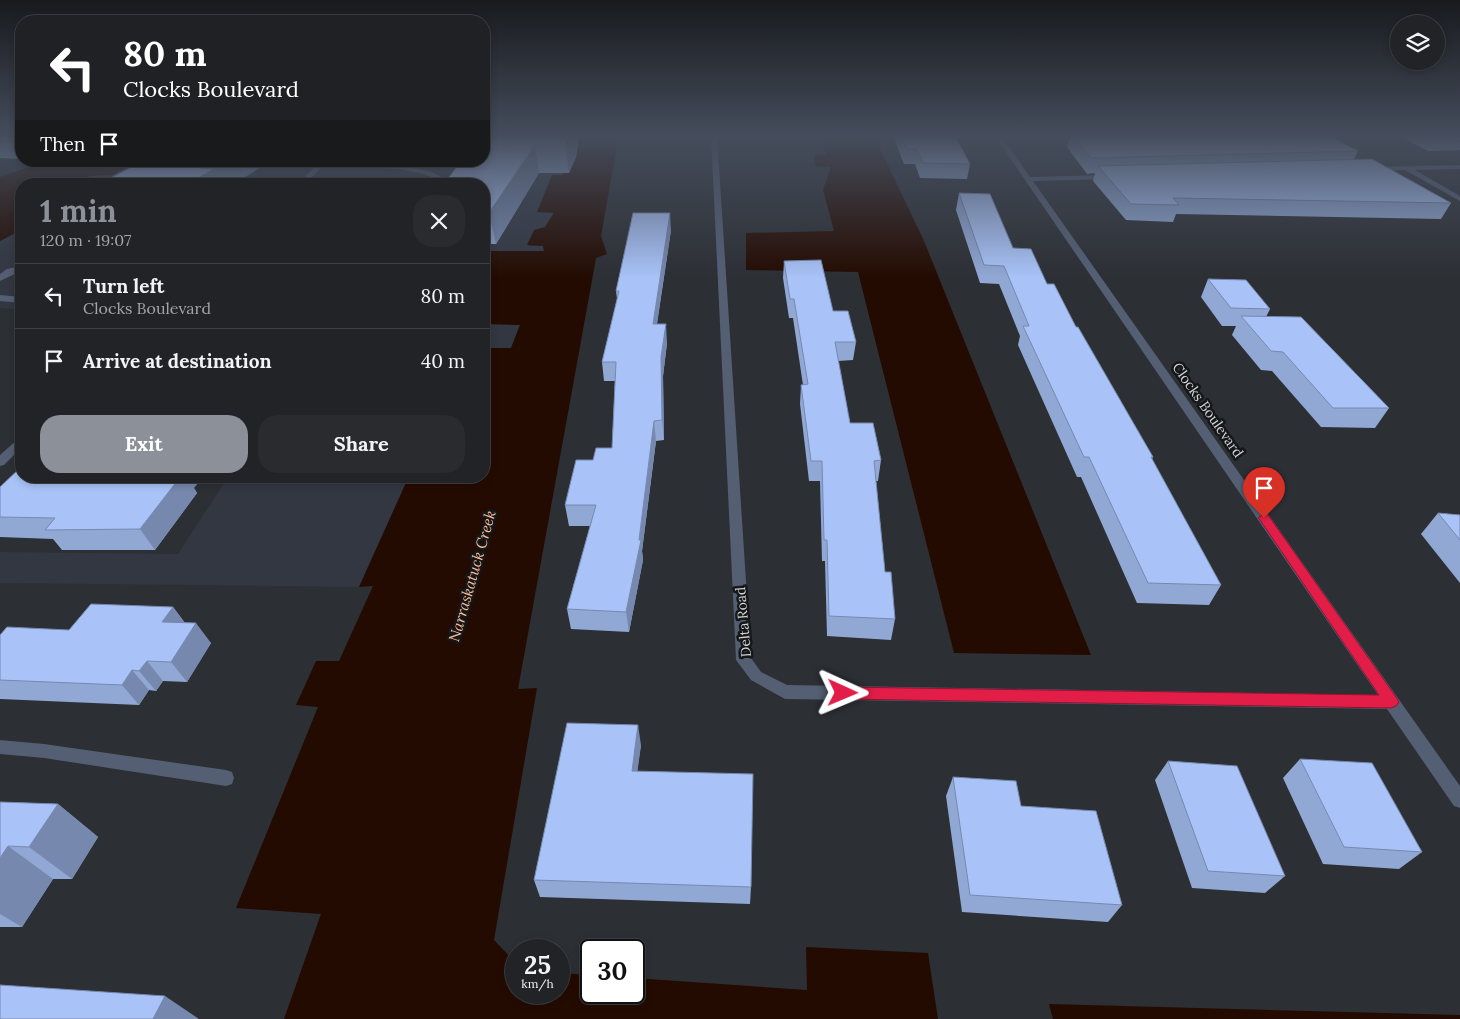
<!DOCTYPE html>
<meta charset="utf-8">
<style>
body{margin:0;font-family:Lora,serif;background:#292b2f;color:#f1f3f6;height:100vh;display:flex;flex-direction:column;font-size:19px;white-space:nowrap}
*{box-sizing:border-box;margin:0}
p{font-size:16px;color:#a2a4a7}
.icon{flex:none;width:28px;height:28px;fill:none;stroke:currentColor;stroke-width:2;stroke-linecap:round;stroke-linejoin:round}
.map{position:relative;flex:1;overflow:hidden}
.sheet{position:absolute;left:15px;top:178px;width:475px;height:305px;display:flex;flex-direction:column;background:#212327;border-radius:20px;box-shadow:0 2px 8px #0003,0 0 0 1px #3e4044}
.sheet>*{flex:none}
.guide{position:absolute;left:15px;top:15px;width:475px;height:152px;border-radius:20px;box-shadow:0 2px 8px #0003,0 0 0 1px #3e4044;background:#202124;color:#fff;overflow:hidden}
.buttons{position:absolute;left:1390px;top:15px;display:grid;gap:10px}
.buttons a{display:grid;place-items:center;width:55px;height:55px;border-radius:50%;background:#212327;box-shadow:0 2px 8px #0003,0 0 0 1px #3e4044;font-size:25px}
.speed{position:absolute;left:505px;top:939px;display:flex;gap:10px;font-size:25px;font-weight:700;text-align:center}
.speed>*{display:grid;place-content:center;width:65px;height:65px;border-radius:50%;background:#212327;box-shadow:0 2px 8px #0003,0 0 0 1px #3e4044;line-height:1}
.speed small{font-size:12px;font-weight:400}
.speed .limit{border:2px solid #111;border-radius:8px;background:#fff;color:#111}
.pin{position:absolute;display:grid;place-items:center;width:42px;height:42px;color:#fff;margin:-51px -21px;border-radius:50% 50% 50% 0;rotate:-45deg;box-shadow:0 0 5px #0007}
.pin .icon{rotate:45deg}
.me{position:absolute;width:55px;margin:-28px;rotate:91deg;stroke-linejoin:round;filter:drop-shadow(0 0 4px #0008)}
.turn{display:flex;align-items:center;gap:18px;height:105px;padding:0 25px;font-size:22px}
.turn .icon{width:65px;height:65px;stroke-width:2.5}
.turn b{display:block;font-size:35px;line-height:42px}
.then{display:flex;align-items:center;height:48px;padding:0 25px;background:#0003;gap:10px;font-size:19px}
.round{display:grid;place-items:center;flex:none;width:52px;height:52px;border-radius:20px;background:#292b2f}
.summary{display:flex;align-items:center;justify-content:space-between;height:85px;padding:0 25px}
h1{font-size:30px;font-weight:800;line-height:38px;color:#8c9099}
.button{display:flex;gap:10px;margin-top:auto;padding:10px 25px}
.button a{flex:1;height:58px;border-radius:20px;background:#8c9099;color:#fff;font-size:20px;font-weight:800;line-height:58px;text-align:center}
.button a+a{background:#292b2f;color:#f1f3f6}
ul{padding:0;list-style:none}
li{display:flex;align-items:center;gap:15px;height:65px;padding:0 25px;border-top:1px solid #3e4044}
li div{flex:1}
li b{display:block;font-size:19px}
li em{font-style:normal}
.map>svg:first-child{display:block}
.built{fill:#323742}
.water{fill:#240b01}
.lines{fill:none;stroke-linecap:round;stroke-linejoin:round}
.service{fill:#545f74;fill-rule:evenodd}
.minor{fill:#545f74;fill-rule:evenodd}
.wall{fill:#91a8d5}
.shaded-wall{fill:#7688ae}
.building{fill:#a9c3f8;stroke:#7688ae}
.route{fill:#e11d48;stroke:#92132f}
.labels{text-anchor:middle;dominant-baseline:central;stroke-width:5;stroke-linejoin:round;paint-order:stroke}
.street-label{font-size:14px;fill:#d2d4d7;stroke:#151719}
.water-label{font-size:15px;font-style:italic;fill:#fbb997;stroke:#151719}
</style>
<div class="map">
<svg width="1460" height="1019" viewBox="0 0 1460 1019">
<rect width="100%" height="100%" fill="#2c2f34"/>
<!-- built -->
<g class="built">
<path d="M484,136L565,169L537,212H554L545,227L528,246H543L544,252L484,251V184H72L90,176L112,175L124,168L92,166L107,161H484Z"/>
<path d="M21,230V310L0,308V241Z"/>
<path d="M484,324H520L511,348H484Z"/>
<path d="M190,476H409L359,587L0,583V552L178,554L226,480L188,479Z"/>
</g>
<!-- water -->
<g class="water">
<path d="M538,136H622L618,140L601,236L607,254L596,258L518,689L537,688L494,940L516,963V992H559V973L591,975V992H634V978L807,990L806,947L928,953L938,1019H284L321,914L236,908L318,707L296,705L316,661H339L373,586L359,587L409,476H484V348H511L520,325L484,324V251H544L543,246L527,245L534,230L545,227L554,213L537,212L552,175H562L565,169Z"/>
<path d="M820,136H874L924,241L1091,655L954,653L858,272L746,270V233L834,231L823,190L831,167L815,166L814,156L826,154Z"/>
<path d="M47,161H107L94,166L125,168L112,175L90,176L72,184H21V230L0,241V177Z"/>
<path d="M1049,1004L1460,1015V1019H1053Z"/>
</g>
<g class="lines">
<!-- service -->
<g class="service">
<path d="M322,162L398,165L429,171L444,178L460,182L457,184L442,182L425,174L398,169L320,165V163Z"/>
<path d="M21,266V271L0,281V274L7,269Z"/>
<path d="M0,295L21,297V303L0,301Z"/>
<path d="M0,740L44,744L226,770L232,772L234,778L232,784L226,786L44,758L0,754Z"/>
</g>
<!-- minor -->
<g class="minor">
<path d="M711,136H717L751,658L761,672L787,685L1378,695L995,136H1001L1030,177L1110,175L1113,177L1110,179L1033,181L1460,786V808L1454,806L1387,709L785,699L751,680L736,660Z"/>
<path d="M321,161H328L305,184H298Z"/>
<path d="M1460,165V169L1415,170L1460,196V201L1405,170L1375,171L1372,169L1375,167Z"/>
<path d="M21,439V448L4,465L0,466V455L17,440Z"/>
</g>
</g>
<!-- wall -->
<g class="wall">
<path d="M0,136H21V159L0,158Z"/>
<path d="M484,136H579L576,157L569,173H539L496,244H484Z"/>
<path d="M893,136H955L970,164L967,179L920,178L915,164H904Z"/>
<path d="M1070,136H1122L1358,151L1354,159L1451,203L1441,219L1176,214L1173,222L1126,220L1093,181L1095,173L1087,174L1067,147Z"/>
<path d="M1400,136H1460V150L1428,151Z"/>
<path d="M959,193L1047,284L1076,327L1153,457L1152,459L1221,585L1209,605L1137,603L1081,477H1077L1018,345L1020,336L999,284L980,283L956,210Z"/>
<path d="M671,230L657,324L667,343L663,376L664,440L656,441L642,551L643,560L629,632L571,629L567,609L590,526H569L565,505L593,460L612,448L615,381H604L602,362L617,299L616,291Z"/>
<path d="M784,261L833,311L856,342L853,360L838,361L850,423L881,460L878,481H876L885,572L895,619L891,640L827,636L825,561H822L820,481H809L800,404L801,385H803L793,318H789L783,278Z"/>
<path d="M1208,279L1270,309L1266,317L1389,408L1375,428L1321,427L1272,371L1261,370L1232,335L1236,326H1222L1201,297Z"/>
<path d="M0,487L194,488L197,493L155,550H62L53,539L0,537Z"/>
<path d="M1438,513L1460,515V583L1421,534Z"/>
<path d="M173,607L185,623L211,643L187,682L163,681L156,691L149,690L139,705L0,699V635L69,630Z"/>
<path d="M641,745L637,771L751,887L750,904L540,897L534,880Z"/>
<path d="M1300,759L1422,852L1399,869L1323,864L1283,778Z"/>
<path d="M1168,761L1285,876L1265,893L1192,888L1155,780Z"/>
<path d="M953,777L1021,806L1122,905L1108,922L962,912L946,796Z"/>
<path d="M0,802L58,804L98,837L72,879H53L22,927H0Z"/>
</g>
<!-- shaded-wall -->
<g class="shaded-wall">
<path d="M570,136H579L576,157L569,173L565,145Z"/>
<path d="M21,138V155L13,141Z"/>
<path d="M535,145L539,173L496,244L489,213Z"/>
<path d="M212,161H261L263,166L234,184H187L201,168Z"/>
<path d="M670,213L671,230L654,343L653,324Z"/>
<path d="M666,324L667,343L663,376L664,440L662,420L661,357Z"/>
<path d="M654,421L656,441L642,551L643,560L629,632L626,612L639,540Z"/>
<path d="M180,476H204L194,488L197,493L155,550L140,529Z"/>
<path d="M173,607L188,627L162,622Z"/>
<path d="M196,623L211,643L187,682L171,662Z"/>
<path d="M147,661L163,681L156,691L139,671Z"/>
<path d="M132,670L149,690L139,705L122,685Z"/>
<path d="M638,725L641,745L635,790L632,771Z"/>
<path d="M58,804L98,837L72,879L29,847Z"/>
<path d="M8,846L53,879L22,927L0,914V858Z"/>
<path d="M165,996L199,1019H153Z"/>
</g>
<!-- building -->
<g class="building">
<path d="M0,136H21V138L13,141H0Z"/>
<path d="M484,136H570L565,145H535L489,213H484V184H444L461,161H484Z"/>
<path d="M901,136H955L970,164L923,163L917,149H907Z"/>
<path d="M1073,136H1330L1358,151L1091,158Z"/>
<path d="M1372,159L1451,203L1173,198L1179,205L1131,204L1098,166Z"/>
<path d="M143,161H212L201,168L214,169L187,184H99Z"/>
<path d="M959,193L990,194L1013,248L1031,249L1047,284H1054L1076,327H1078L1153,457H1151L1221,585L1148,583L1089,457H1084L1023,326H1029L1004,266L984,265Z"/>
<path d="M633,213H670L653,324H666L661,357L662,420L654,421L639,540H641L626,612L567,609L596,505H565L576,460H593L596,448H612L616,362H602L619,291H616Z"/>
<path d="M821,260L833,311H848L856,342H835L850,423H873L881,460L874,461L885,572H891L895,619L829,616L827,540H824L822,461H811L801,385L808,384L794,299H790L784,261Z"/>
<path d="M1208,279L1246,280L1270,309L1231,308Z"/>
<path d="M1241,316L1301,317L1389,408H1333L1283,352L1271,351Z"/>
<path d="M21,467V476H181L140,529L45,530L55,518L0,517V487Z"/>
<path d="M1438,513L1460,515V540Z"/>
<path d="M91,604L173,607L162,622L196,623L171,662L147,661L139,671L132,670L122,685L0,680V635L7,627L69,630Z"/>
<path d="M567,723L638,725L632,771L753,774L751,887L534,880Z"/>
<path d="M1300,759L1372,763L1422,852L1344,847Z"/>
<path d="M1168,761L1237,766L1285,876L1208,871Z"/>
<path d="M953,777L1016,781L1021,806L1096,811L1122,905L970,895Z"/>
<path d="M0,802L58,804L29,847L8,846L0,858Z"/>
<path d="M0,985L165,996L153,1019H0Z"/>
</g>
<!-- sky -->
<linearGradient id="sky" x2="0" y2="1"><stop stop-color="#181a1d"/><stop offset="0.49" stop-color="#454d5c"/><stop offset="1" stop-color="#454d5c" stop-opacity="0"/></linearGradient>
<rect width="1460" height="278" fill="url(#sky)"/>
<!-- route -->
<path class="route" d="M1264,514L1268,515L1396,697L1399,702L1396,706L1391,708L843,699L838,697L836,693L838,689L843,687L1379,695L1260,520L1258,518Z"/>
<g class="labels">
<!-- street labels -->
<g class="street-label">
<text transform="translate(1208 410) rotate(55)">Clocks Boulevard</text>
<text transform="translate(743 622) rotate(-95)">Delta Road</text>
</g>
<!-- water labels -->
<g class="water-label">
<text transform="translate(472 576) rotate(-74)">Narraskatuck Creek</text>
</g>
</g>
</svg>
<div class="buttons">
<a><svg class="icon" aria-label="layers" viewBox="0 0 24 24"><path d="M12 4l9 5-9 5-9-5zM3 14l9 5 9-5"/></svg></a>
</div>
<div class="speed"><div>25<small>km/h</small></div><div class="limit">30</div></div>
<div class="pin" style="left:1264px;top:518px;background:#d93025"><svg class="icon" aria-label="arrive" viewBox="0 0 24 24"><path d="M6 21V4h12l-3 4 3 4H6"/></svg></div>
<svg class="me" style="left:843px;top:693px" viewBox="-20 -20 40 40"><path d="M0-17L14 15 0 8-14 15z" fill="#e11d48" stroke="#fff" stroke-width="4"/></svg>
<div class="guide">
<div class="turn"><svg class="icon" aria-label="left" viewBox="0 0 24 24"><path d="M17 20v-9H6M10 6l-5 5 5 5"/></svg><div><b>80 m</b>Clocks Boulevard</div></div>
<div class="then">Then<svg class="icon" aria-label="arrive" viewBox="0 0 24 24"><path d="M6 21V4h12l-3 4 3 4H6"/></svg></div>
</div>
<section class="sheet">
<div class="summary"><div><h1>1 min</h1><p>120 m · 19:07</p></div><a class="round"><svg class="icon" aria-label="close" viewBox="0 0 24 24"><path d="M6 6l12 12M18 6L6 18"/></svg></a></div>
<ul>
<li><svg class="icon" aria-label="left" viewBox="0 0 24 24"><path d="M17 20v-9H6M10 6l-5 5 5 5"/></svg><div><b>Turn left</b><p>Clocks Boulevard</p></div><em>80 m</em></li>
<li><svg class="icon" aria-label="arrive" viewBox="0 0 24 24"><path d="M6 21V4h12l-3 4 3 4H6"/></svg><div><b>Arrive at destination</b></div><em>40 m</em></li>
</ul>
<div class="button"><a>Exit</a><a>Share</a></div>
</section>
</div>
